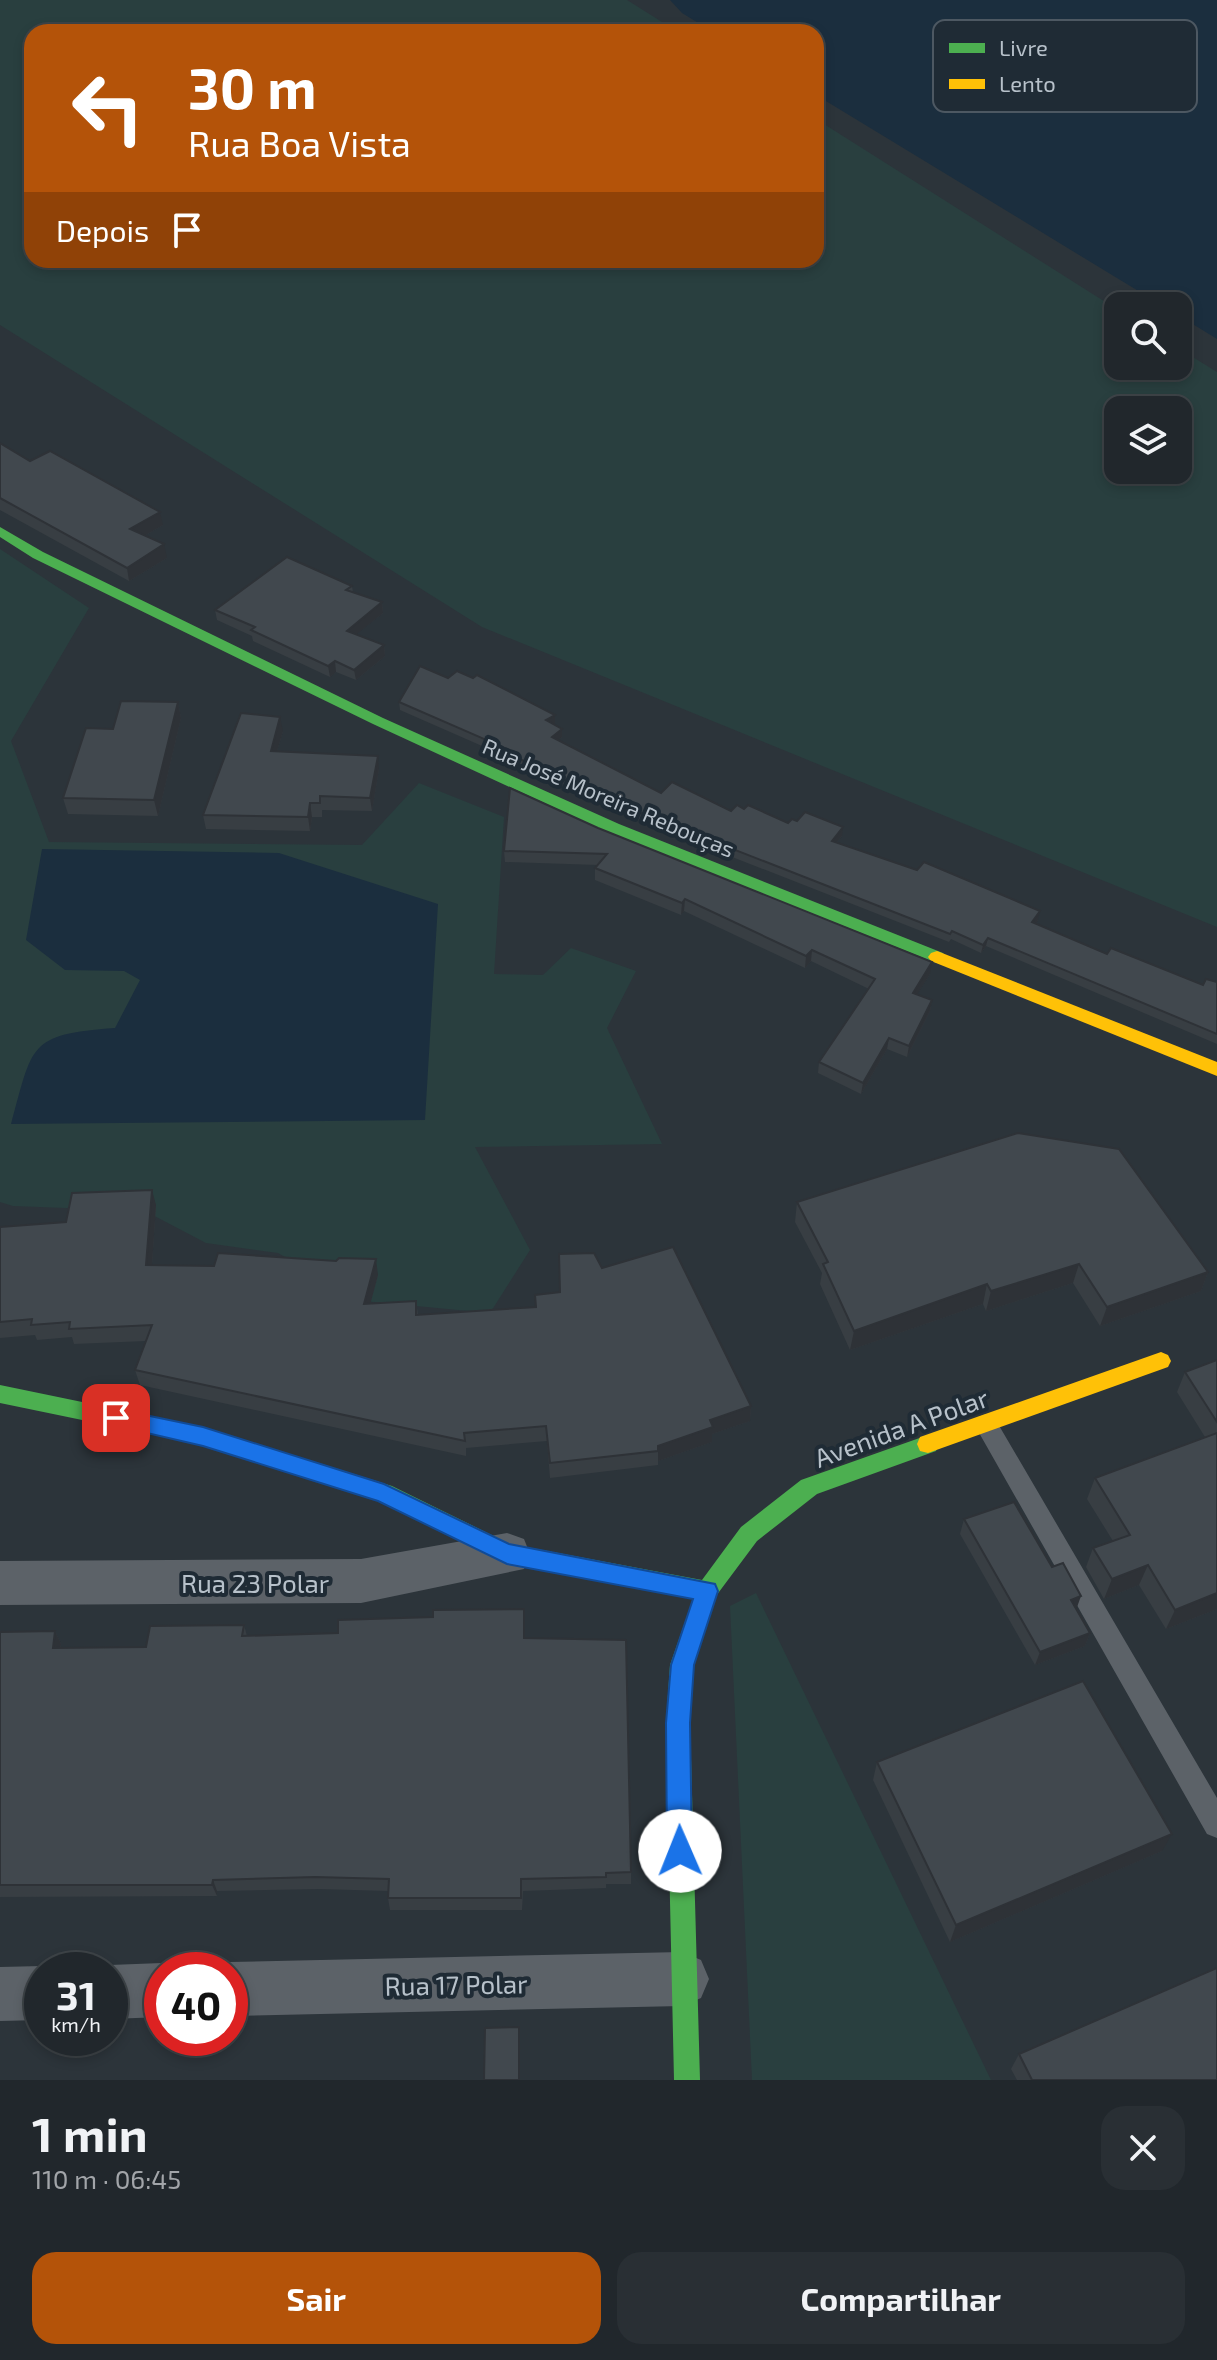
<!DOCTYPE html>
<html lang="pt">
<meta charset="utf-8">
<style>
body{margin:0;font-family:"Exo 2",sans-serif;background:#292f34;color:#f1f3f6;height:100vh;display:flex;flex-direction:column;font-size:30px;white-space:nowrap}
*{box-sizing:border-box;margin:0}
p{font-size:26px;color:#a2a5a9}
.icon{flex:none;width:44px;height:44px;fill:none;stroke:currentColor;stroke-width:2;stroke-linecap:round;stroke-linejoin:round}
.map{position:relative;height:2080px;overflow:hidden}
.panel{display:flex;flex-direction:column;background:#21272c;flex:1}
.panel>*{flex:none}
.hud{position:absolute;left:24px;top:24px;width:800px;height:244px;border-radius:24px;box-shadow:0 4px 12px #0003,0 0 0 2px #3e4448;background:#b45309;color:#fff;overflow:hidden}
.fabs{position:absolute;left:1104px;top:292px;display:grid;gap:16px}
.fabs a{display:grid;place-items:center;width:88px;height:88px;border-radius:16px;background:#21272c;box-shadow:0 4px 12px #0003,0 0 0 2px #3e4448;font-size:40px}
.speed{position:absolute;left:24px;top:1952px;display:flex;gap:16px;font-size:40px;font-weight:700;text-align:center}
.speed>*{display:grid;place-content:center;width:104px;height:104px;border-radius:50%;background:#21272c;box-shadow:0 4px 12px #0003,0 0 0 2px #3e4448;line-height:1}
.speed small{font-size:20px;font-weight:400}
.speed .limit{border:12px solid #d22;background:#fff;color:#111}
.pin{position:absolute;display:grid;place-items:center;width:68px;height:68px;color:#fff;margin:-34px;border-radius:16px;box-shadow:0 4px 12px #0006}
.me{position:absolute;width:88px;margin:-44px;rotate:359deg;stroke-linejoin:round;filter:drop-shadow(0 0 6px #0008)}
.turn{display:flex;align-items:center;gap:28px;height:168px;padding:0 32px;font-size:36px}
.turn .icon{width:104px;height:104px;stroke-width:2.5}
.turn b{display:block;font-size:56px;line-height:68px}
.then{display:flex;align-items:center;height:76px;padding:0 32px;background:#0003;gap:16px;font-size:30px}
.round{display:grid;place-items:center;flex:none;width:84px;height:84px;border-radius:24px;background:#292f34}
.headline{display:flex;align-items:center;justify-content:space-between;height:136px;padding:0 32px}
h1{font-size:48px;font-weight:700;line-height:60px}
.cta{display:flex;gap:16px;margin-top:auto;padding:16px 32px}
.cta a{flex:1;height:92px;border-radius:24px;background:#b45309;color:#fff;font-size:32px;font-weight:700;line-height:92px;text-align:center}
.cta a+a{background:#292f34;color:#f1f3f6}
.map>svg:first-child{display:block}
.green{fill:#293f3f;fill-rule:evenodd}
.water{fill:#1b2e3e}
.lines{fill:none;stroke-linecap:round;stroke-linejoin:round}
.lane{fill:#5c6268;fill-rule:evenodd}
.street{fill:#5c6268;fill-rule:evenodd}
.fast{fill:#4caf50;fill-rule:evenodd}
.slow{fill:#ffc107;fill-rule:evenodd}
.wall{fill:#383e43}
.shaded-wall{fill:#2e3237}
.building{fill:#41484e;stroke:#2e3237;stroke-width:2}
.route{fill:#1a73e8;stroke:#114b97;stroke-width:2}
.labels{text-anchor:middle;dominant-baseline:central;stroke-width:8;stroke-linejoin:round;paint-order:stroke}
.street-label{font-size:22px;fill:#b7c1ca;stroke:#1f2b35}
.near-street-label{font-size:26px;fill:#b7c1ca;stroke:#1f2b35}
.key{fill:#1f2b35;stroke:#4d5862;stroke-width:2}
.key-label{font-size:22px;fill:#b7c1ca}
</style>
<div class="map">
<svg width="1217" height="2080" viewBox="0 0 1217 2080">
<rect width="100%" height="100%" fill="#2c343a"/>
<!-- green -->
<g class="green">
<path d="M0,0H627L678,32H32V260H816V119L1118,310V366H1178V348L1217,372V927L482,627L0,325ZM1118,410H1178V470H1118Z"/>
<path d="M0,549L89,608L11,741L49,842L362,845L419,783L504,817L494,974L543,975L571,948L636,971L607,1028L662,1144L475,1147L530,1250L490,1313L364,1301L278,1253L206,1243L145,1211L13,1206L0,1202Z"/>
<path d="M756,1593L991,2080H752L730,1606Z"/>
</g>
<!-- water -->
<g class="water">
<path d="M670,0H1217V339L1178,315V306H1163L816,95V32H713L682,13Z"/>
<path d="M42,849L279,853L438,904L425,1120L11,1124C33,1046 27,1034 115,1028L140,980L124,971L65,970L26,940Z"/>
</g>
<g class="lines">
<!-- lane -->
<path class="lane" d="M986,1414L994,1417L1217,1798V1838L1207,1834L978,1431L974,1424L978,1417Z"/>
<!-- street -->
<g class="street">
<path d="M507,1533L524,1539L530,1554L524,1569L361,1603L0,1605V1561L361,1559Z"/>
<path d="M682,1952L701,1960L709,1979L701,1998L682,2006L230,2016V1970H211L230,1962Z"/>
<path d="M162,1963L179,1970H162V2017L110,2019V1970H98L110,1965Z"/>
<path d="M42,1966L52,1970H42V2020L0,2021V1967Z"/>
</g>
<!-- fast -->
<g class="fast">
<path d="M0,527L43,552L383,718L619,824L943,953L946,957L937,963L931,961L607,832L373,724L33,558L0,537Z"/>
<path d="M0,1385L203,1427L392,1486L510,1544L702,1580L741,1527L801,1480L928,1435L936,1437L939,1444L936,1451L817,1494L757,1541L716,1596L694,1665L690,1723L700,2080H674L666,1723L670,1665L693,1599L507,1564L379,1501L203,1445L0,1403Z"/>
</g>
<!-- slow -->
<g class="slow">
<path d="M937,951L1217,1062V1076L931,961L928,957L931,953Z"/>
<path d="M1161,1352L1168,1355L1171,1361L1168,1367L928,1453L920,1451L917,1444L920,1437Z"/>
</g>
</g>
<!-- wall -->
<g class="wall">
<path d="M0,443L30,461L163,525L144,536L167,558L129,581L0,510Z"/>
<path d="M352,586L353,593L382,602L383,613L356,634L384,645L385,656L356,680L336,672L330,677L253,641L252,636L217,620L215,610Z"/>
<path d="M448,678L555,715V724H554L562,737L558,740L661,793L731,811L744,809L788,823L842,836L837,842L1038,920L1035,924L1107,954L1203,985L1217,982V1044L986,946L981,953L951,939L949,942L628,816L514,765V760L400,710L399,702Z"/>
<path d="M178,702L181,718L158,816L68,814L63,798L113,729Z"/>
<path d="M283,731L277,751L379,769L372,811L322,810V817H312L310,831L206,829L203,815Z"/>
<path d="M598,828L930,974L917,994L932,1000L930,1011L907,1057L887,1049L861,1094L818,1073L819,1062L869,989L811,961L805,968L684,911L681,915L595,880V868L598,865L505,862L504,851Z"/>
<path d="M797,1202L1208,1272L1201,1291L1100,1326L1073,1283L986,1311L983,1304L850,1350L820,1284L822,1273L795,1222Z"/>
<path d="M156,1205L152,1265L378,1275L370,1304L416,1301L418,1315L536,1307L602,1268L751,1406L750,1421L712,1434V1442L658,1461V1465L550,1478L547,1441L466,1448V1456L140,1385L135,1370L146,1341L74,1344L72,1337L37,1340L35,1335L0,1338V1227L66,1222Z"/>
<path d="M1217,1360V1609L1166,1629L1139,1585L1104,1599L1086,1567L1093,1548L1113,1541L1087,1499L1095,1478L1205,1437L1177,1392L1185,1372Z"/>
<path d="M964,1519L1076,1609L1090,1633L1085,1646L1035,1665L960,1534Z"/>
<path d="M524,1609L525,1638L631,1872V1884H606V1888L523,1891L522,1910H390L388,1898V1891L319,1889L217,1891V1896L0,1897V1632L55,1631L61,1644V1648L146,1647L244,1625L247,1636L338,1633L433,1617Z"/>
<path d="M877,1762L1162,1851L950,1942L873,1780Z"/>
<path d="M1019,2054L1217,2080H1017L1011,2069Z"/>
</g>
<!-- shaded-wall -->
<g class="shaded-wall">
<path d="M160,512L163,525L132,543L130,529Z"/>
<path d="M164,544L167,558L129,581L127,568Z"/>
<path d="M382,602L383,613L348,641L347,631Z"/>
<path d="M384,645L385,656L356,680L354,670Z"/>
<path d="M335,661L336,672L330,677L328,666Z"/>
<path d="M178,702L181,718L158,816L154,800Z"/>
<path d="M555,715V724L546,729V720Z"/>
<path d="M280,717L283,731L273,765L271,751Z"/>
<path d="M562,729V737L552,745V737Z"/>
<path d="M378,756L379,769L372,811L370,798Z"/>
<path d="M310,803L312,817L310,831L308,817Z"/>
<path d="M843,827L842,836L831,849L832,841Z"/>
<path d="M685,899L684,911L681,915L682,903Z"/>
<path d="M1040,911L1038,920L1030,931L1032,922Z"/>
<path d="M988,938L986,946L981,953L983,945Z"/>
<path d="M812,950L811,961L805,968L806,956Z"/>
<path d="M932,962L930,974L911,1004L913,993Z"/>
<path d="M932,1000L930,1011L907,1057L909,1046Z"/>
<path d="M889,1038L887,1049L861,1094L863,1083Z"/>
<path d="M152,1190L156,1205L151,1280L146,1265Z"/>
<path d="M376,1259L378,1275L366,1320L364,1304Z"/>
<path d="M1079,1264L1073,1283L986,1311L991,1291Z"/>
<path d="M1208,1272L1201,1291L1100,1326L1107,1307Z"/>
<path d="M987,1284L983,1304L850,1350L854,1331Z"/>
<path d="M751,1406L750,1421L712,1434V1442L658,1461V1446L710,1420Z"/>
<path d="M1148,1565L1139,1585L1104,1599L1112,1579Z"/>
<path d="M1217,1593V1609L1166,1629L1175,1610Z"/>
<path d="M1081,1596L1076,1610L1071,1600Z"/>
<path d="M55,1631L61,1644L59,1661L53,1648Z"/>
<path d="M1090,1633L1085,1646L1035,1665L1040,1652Z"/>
<path d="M1172,1834L1162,1851L950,1942L956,1925Z"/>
<path d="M213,1880L217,1891V1896L212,1885Z"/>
<path d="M519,2027L520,2037V2080H519Z"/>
</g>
<!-- building -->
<g class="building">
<path d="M0,443L30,461L50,451L160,512L130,529L164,544L127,568L0,498Z"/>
<path d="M287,557L352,586L346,590L382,602L347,631L384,645L354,670L335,661L328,666L251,630L255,627L215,610Z"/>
<path d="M420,666L448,678L457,671L473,678L477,675L555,715L546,720L562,729L552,737L661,793L672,782L731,811L737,805L744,809L748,805L788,823L792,819L797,821L805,812L843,827L832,841L917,870L924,862L1040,911L1032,922L1107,954L1111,948L1203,985L1206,979L1217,982V1034L988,938L983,945L952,931L950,934L628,808L513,756L514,752L399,702Z"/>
<path d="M121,701L178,702L154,800L63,798L86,728L113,729Z"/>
<path d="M241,713L280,717L271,751L378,756L370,798L320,796V803H310L308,817L203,815Z"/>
<path d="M510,788L598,828L932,962L913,993L932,1000L909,1046L889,1038L863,1083L819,1062L875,979L812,950L806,956L685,899L682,903L595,868L607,854L504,851Z"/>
<path d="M1018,1133L1119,1149L1208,1272L1107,1307L1079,1264L991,1291L987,1284L854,1331L823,1264L828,1262L797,1202Z"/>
<path d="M152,1190L146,1265L214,1266L218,1253L336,1261L339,1258L376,1259L364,1304L416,1301V1315L536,1307L535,1295L560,1292L559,1254L594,1253L602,1268L673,1247L751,1406L710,1420L713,1427L658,1446V1451L550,1463L546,1426L464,1433L465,1441L135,1370L152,1325L69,1329L70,1322L31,1325L32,1319L0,1322V1227L66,1222L72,1193Z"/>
<path d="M1217,1360V1422L1185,1372Z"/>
<path d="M1217,1433V1593L1175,1610L1148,1565L1112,1579L1093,1548L1130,1535L1095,1478Z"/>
<path d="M1014,1502L1052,1567L1063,1563L1081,1596L1071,1600L1090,1633L1040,1652L964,1519Z"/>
<path d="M524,1609V1638L626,1640L631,1872L606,1873V1877L521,1879V1898H388L389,1879L315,1877L213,1880L212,1885H0V1632L55,1631L53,1648L146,1647L150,1626L244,1625L242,1636L338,1633V1620L433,1617V1610Z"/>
<path d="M1083,1681L1172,1834L956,1925L877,1762Z"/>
<path d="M1217,1968V2080H1032L1019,2054Z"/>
<path d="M519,2027V2080H484L485,2028Z"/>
</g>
<!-- route -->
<path class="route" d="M116,1409L203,1427L384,1484L509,1544L715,1584L718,1591L694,1665L690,1723L692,1851L688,1860L680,1864L671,1860L667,1851L666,1723L671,1665L693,1599L507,1564L378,1501L203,1446L108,1424L105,1418L108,1411Z"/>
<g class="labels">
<!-- street labels -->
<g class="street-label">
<text transform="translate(609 797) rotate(23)">Rua José Moreira Rebouças</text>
</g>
<!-- near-street labels -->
<g class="near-street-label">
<text transform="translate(901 1427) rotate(-20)">Avenida A Polar</text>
<text x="255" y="1582">Rua 23 Polar</text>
<text transform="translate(456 1984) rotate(-1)">Rua 17 Polar</text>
</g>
</g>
<!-- legend -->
<rect x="933" y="20" width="264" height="92" rx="12" class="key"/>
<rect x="949" y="43" width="36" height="10" fill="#4caf50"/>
<rect x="949" y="79" width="36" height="10" fill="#ffc107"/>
<g class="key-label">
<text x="999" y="56">Livre</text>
<text x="999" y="92">Lento</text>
</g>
</svg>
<div class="fabs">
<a><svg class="icon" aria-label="search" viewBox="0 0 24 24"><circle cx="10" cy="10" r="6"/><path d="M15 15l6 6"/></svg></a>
<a><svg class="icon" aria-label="layers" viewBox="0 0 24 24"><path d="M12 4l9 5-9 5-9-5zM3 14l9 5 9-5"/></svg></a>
</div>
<div class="speed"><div>31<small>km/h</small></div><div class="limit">40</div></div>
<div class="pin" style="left:116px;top:1418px;background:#d93025"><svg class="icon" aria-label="arrive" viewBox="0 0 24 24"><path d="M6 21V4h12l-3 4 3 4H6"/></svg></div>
<svg class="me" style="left:680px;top:1851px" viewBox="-20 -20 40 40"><circle r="19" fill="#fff"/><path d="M0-13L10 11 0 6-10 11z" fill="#1a73e8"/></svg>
<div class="hud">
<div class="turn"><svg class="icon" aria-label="left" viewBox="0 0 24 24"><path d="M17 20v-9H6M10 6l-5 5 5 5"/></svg><div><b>30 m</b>Rua Boa Vista</div></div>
<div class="then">Depois<svg class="icon" aria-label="arrive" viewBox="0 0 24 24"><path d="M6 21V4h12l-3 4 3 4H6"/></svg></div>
</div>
</div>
<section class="panel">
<div class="headline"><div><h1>1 min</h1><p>110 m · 06:45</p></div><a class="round"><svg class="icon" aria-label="close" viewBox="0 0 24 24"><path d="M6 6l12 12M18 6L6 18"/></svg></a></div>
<div class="cta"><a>Sair</a><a>Compartilhar</a></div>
</section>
